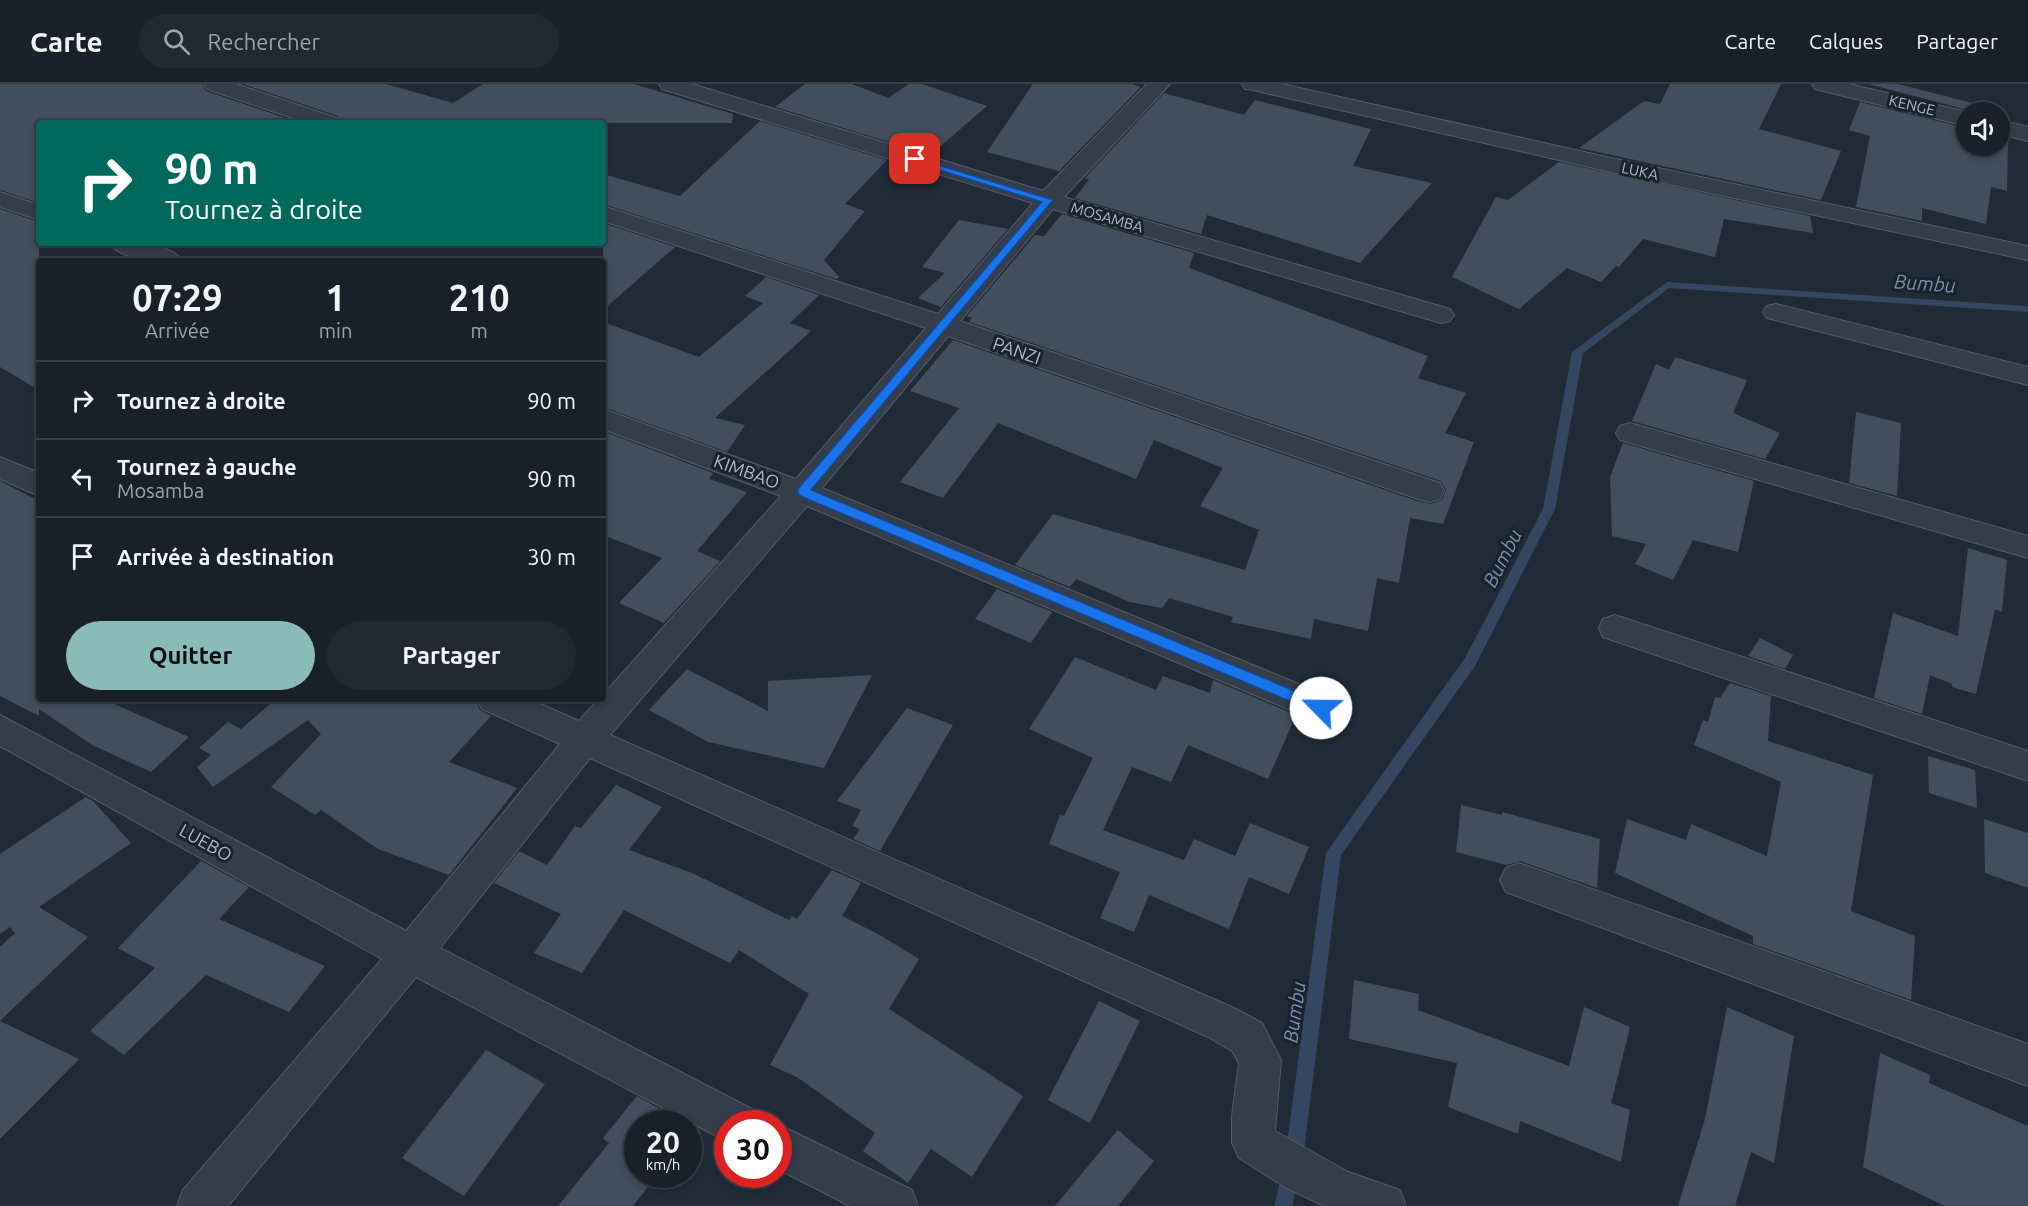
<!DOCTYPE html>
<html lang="fr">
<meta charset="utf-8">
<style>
body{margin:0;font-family:Ubuntu,sans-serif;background:#222832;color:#f1f3f6;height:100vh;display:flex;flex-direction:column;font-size:22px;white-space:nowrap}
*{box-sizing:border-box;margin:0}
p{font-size:20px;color:#9fa3a8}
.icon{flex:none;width:33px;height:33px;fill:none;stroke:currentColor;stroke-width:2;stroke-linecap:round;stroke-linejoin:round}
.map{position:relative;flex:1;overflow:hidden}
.panel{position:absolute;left:36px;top:174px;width:570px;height:444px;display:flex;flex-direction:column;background:#19202a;border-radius:6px;box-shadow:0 3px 9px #0003,0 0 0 2px #373e47}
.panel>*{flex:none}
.guide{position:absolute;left:36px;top:36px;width:570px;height:126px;border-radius:6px;box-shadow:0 3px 9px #0003,0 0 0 2px #373e47;background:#00695c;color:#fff;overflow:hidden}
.fabs{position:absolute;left:1956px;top:18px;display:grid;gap:12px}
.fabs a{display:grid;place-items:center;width:54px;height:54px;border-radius:50%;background:#19202a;box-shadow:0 3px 9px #0003,0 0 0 2px #373e47;font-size:30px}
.speed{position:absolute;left:624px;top:1026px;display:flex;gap:12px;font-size:30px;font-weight:700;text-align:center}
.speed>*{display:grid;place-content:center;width:78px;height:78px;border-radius:50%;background:#19202a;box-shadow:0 3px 9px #0003,0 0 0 2px #373e47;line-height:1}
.speed small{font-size:15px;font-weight:400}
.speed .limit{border:9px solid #d22;background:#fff;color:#111}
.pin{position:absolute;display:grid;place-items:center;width:51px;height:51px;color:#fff;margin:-26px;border-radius:12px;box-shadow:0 3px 9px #0006}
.me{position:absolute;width:66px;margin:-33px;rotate:293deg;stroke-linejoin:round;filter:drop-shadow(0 0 4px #0008)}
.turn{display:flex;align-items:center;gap:21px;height:126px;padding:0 30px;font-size:27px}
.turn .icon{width:78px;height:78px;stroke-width:2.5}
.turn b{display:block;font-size:42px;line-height:51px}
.eta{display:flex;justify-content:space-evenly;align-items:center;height:102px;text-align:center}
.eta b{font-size:36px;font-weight:700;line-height:42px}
.button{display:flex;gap:12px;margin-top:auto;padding:12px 30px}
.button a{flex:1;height:69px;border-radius:36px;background:#8bbbb9;color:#111;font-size:24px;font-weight:700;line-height:69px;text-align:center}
.button a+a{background:#222832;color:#f1f3f6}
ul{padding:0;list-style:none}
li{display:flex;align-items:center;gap:18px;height:78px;padding:0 30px;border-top:2px solid #373e47}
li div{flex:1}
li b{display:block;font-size:22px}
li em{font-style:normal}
header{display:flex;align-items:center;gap:36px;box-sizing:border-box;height:84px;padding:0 30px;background:#19202a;border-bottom:2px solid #373e47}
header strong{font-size:28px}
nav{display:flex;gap:33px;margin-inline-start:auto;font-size:21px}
.search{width:420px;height:54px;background:#222832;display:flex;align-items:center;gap:15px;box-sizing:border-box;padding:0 21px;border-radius:33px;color:#9fa3a8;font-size:22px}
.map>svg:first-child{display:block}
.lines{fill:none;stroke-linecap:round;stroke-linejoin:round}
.stream{fill:#354760;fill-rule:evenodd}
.building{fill:#424e5d}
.minor-casing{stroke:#525b66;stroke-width:2}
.minor{fill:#343d49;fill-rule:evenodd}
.route{fill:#1a73e8;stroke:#114b97;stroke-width:1.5}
.labels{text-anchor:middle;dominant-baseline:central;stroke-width:6;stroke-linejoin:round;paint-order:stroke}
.far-street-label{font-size:15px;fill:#afb8c5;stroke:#1a222d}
.street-label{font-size:18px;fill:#afb8c5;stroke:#1a222d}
.water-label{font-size:20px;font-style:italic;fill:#778fad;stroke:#1a222d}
</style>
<header>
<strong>Carte</strong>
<div class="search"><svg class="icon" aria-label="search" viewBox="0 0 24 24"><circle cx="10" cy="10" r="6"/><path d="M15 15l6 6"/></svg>Rechercher</div>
<nav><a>Carte</a><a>Calques</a><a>Partager</a></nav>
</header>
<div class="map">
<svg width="2028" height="1122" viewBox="0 0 2028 1122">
<rect width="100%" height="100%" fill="#212b38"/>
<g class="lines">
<!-- stream -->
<path class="stream" d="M1667,198L2028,222V228L1669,204L1583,269L1555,425L1475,582L1341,771L1302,1082L1292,1122H1274L1284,1082L1326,769L1465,574L1543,425L1572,268Z"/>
</g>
<!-- building -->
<g class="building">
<path d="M0,0H202L206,7L300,39H39V119L0,106Z"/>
<path d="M243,0H386L453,19L483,0H634L733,30L732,39H342L338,32Z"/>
<path d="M805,0H852L888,14L909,0H922L987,22L936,66L905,57L902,62L775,23Z"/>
<path d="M1033,0H1132L1141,3L1059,87L987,68Z"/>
<path d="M1670,0H1781L1759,45L1841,67L1821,116L1579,64L1644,17L1660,20Z"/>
<path d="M1868,0H1898L1980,21L1977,28H1969L1968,26Z"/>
<path d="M1164,9L1244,31L1255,16L1371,45L1353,82L1432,99L1360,179L1207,131L1201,150L1075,114L1089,96L1085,94Z"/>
<path d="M1860,18L1966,44V62H2000V57L2008,58L2007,107L1991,103L1986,140L1922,124V137L1856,123L1870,52L1849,46Z"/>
<path d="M760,37L887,76L845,120L865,127L824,176L839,193L836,195L603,120V90L680,112Z"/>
<path d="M1559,78L1810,132L1813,149L1724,135L1715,173L1643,155L1619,183L1616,182L1601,198L1567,184L1519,225L1452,193L1496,113L1508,116Z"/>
<path d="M0,125L39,138V306L0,283Z"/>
<path d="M1062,130L1194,169L1189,184L1428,272L1418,294L1466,309L1445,349L1474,358L1443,440L1410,434L1399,499L1377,494L1368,547L1314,535L1311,555L1231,538L1233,533L1169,514L1162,524L1130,518L1076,495L1070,503L1015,481L1053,430L1245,486L1259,446L1200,422L1223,384L1154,356L1136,395L998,339L943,414L900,398L959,324L910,307L953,256L1417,417L1430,420L1442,416L1446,406L1441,397L969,238L972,234L967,232L1035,151L1044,152Z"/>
<path d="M959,136L1008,145L941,223L918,214L945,189L922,183Z"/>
<path d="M603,139L675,163L603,226Z"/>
<path d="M766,193L819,211L790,239L811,247L715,334L745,341L727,368L603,323V238L699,273L763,219L745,212Z"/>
<path d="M1675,273L1747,296L1733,329L1780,349L1765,375L1632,337L1656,280L1669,286Z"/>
<path d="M1856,328L1901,339L1897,412L1849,399Z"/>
<path d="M603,347L713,389L709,395L747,408L697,467L720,477L664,539L619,519L662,474L603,451Z"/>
<path d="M1623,359L1754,397L1738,468L1693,456L1673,496L1635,480L1646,460L1612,452L1610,393Z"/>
<path d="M0,397L39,417V615H103L189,653L151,688L92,661L39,625V632L0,612Z"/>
<path d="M1968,464L2007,476L2002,528L1995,525L1976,610L1952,603V600L1930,591L1922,630L1874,614L1893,529L1958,552Z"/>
<path d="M997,505L1052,528L1031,559L975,535Z"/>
<path d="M1760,554L1793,571L1785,585L1748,572Z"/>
<path d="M1075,573L1156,606L1163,592L1210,609L1213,596L1296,631L1268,695L1188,661L1171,698L1132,683L1103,746L1184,776L1194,755L1235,772L1250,739L1309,763L1289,810L1249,793L1229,845L1149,811L1134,848L1100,834L1120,788L1049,760L1060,731L1064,732L1093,674L1029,645Z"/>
<path d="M687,585L768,627V597L872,591L824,684L708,658L649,626Z"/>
<path d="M1730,599L1771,612L1768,657L1873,691L1851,827L1915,852L1911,916L1753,860V852L1615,789L1627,735L1686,756L1691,740L1767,772L1781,698L1694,661L1703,636L1708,638L1715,613L1720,614Z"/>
<path d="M276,615H475L480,626L491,632L449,678L517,704L449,791L378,765L321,726L315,731L271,703L321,650L308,636L213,703L197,683L211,671L199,664L228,638L241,645Z"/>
<path d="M907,624L953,641L880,767L853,755L860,745L852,742L861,726L837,717Z"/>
<path d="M1928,672L1975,686L1977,724L1929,709Z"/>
<path d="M616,701L662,723L629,766L692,789L789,836L792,832L797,835L832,786L861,799L842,832L878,850L919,875L889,925L1023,1012L972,1093L931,1065L908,1099L863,1067L875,1049L797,993L770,981L809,910L739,866L730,879L624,826L582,889L534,869L561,830L494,799L519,767L547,781L575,742L581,744Z"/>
<path d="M86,713L93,717L131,759L39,823L88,853L0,937L79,975L0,1055V863L15,849L10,843L0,850V770Z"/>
<path d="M1461,721L1502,731V728L1600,755L1597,804L1520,777L1507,781L1456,768Z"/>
<path d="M1984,735L2028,749V804L1985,789Z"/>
<path d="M201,777L249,803L219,835L325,882L289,928L206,891L124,971L90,947L155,884L118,864Z"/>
<path d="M1354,896L1419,910L1418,926L1569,982L1584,923L1630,943L1611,1019L1630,1026L1621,1078L1520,1037L1518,1050L1448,1023L1457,979L1349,955Z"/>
<path d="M1099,917L1140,937L1090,1039L1048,1016Z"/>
<path d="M1727,923L1794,952L1774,1079L1751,1068L1735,1122H1678L1705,1035Z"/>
<path d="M486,966L545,1000L464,1112L402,1074Z"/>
<path d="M1880,969L1930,991L1929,999L2028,1042V1122H1945L1863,1083Z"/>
<path d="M637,1012L686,1040H638V1090H658L633,1122H558L609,1059L603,1054Z"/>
<path d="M1118,1046L1154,1077L1118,1122H1055Z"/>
</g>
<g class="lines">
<!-- minor casing -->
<g class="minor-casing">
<g id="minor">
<path d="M204,0H236L337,34L340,39H307L207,5Z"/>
<path d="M659,0H692L1043,107L1147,0H1170L1064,113L1450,225L1454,231L1450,237L1441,239L1053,125L960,237L1440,399L1444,407L1440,415L1429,418L1418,415L948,252L822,404L1333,614L1338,624L1333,634L1321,638L1309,634L807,422L610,651L1236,925L1262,939L1281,976L1275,1047L1348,1088L1400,1106L1406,1122H1324L1285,1103L1239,1074L1232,1059V1032L1239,979L1232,967L1208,953L590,674L440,864L752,1025L758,1040H728V1058L722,1055L416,893L228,1122H177L183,1106L382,875L0,662V631L406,847L560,660L482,625L477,615H529L579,637L599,615H603V611L781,412L603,345V325L796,395L926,244L603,137V122L938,230L1033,119L662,5Z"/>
<path d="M1242,0H1282L1611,74L2028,162V176L1611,88L1253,6L1245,5Z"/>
<path d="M1812,0H1849L1967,28L1966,42L1815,5Z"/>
<path d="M2000,36L2028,43V57L2000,50Z"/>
<path d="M0,108L39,121V136L0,123Z"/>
<path d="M109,159C129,159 170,158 183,177C162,177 122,178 109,159Z"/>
<path d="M1776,220L2028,283V301L1767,234L1763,228L1767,222Z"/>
<path d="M1630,339L2028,452V474L1620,356L1616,349L1620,342Z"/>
<path d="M0,373L39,389V412L0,395Z"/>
<path d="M1615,531L2028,667V697L1603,553L1599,544L1603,535Z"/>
<path d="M1519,779L2028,960V1002L1506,808L1500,796L1506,784Z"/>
<path d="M778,1040L912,1106L918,1122H850L778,1085Z"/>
</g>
</g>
<!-- minor -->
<use href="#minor" class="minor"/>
</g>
<!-- route -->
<path class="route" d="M911,73L1053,116L811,406L1326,620V628H1316L798,411V405L1042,118L911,77Z"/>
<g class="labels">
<!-- far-street labels -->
<g class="far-street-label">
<text transform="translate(1912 21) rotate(13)">KENGE</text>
<text transform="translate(1640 87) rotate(12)">LUKA</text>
<text transform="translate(1107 133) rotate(16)">MOSAMBA</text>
</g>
<!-- street labels -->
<g class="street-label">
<text transform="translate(1017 266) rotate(19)">PANZI</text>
<text transform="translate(747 387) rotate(20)">KIMBAO</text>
<text transform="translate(206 758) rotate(29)">LUEBO</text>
</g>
<!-- water labels -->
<g class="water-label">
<text transform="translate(1925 199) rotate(4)">Bumbu</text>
<text transform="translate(1502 474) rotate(-63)">Bumbu</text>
<text transform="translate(1294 928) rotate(-82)">Bumbu</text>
</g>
</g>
</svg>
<div class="fabs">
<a><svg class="icon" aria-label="sound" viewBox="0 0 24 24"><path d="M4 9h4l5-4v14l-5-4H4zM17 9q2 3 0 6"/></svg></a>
</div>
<div class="speed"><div>20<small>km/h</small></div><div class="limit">30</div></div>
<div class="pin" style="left:915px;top:75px;background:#d93025"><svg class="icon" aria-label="arrive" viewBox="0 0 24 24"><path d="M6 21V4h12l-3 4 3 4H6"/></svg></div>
<svg class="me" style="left:1321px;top:624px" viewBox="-20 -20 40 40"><circle r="19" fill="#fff"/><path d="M0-13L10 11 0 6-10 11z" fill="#1a73e8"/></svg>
<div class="guide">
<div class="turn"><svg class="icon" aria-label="right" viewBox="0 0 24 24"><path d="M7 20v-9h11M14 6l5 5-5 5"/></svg><div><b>90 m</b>Tournez à droite</div></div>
</div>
<section class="panel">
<div class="eta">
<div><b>07:29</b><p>Arrivée</p></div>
<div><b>1</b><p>min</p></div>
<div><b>210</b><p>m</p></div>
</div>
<ul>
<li><svg class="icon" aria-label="right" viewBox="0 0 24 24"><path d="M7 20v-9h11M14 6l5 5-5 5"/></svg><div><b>Tournez à droite</b></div><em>90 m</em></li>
<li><svg class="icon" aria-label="left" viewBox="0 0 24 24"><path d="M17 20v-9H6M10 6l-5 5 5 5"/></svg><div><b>Tournez à gauche</b><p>Mosamba</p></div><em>90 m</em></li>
<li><svg class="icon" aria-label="arrive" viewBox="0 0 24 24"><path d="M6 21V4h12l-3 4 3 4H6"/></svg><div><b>Arrivée à destination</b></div><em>30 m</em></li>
</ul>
<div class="button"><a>Quitter</a><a>Partager</a></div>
</section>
</div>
